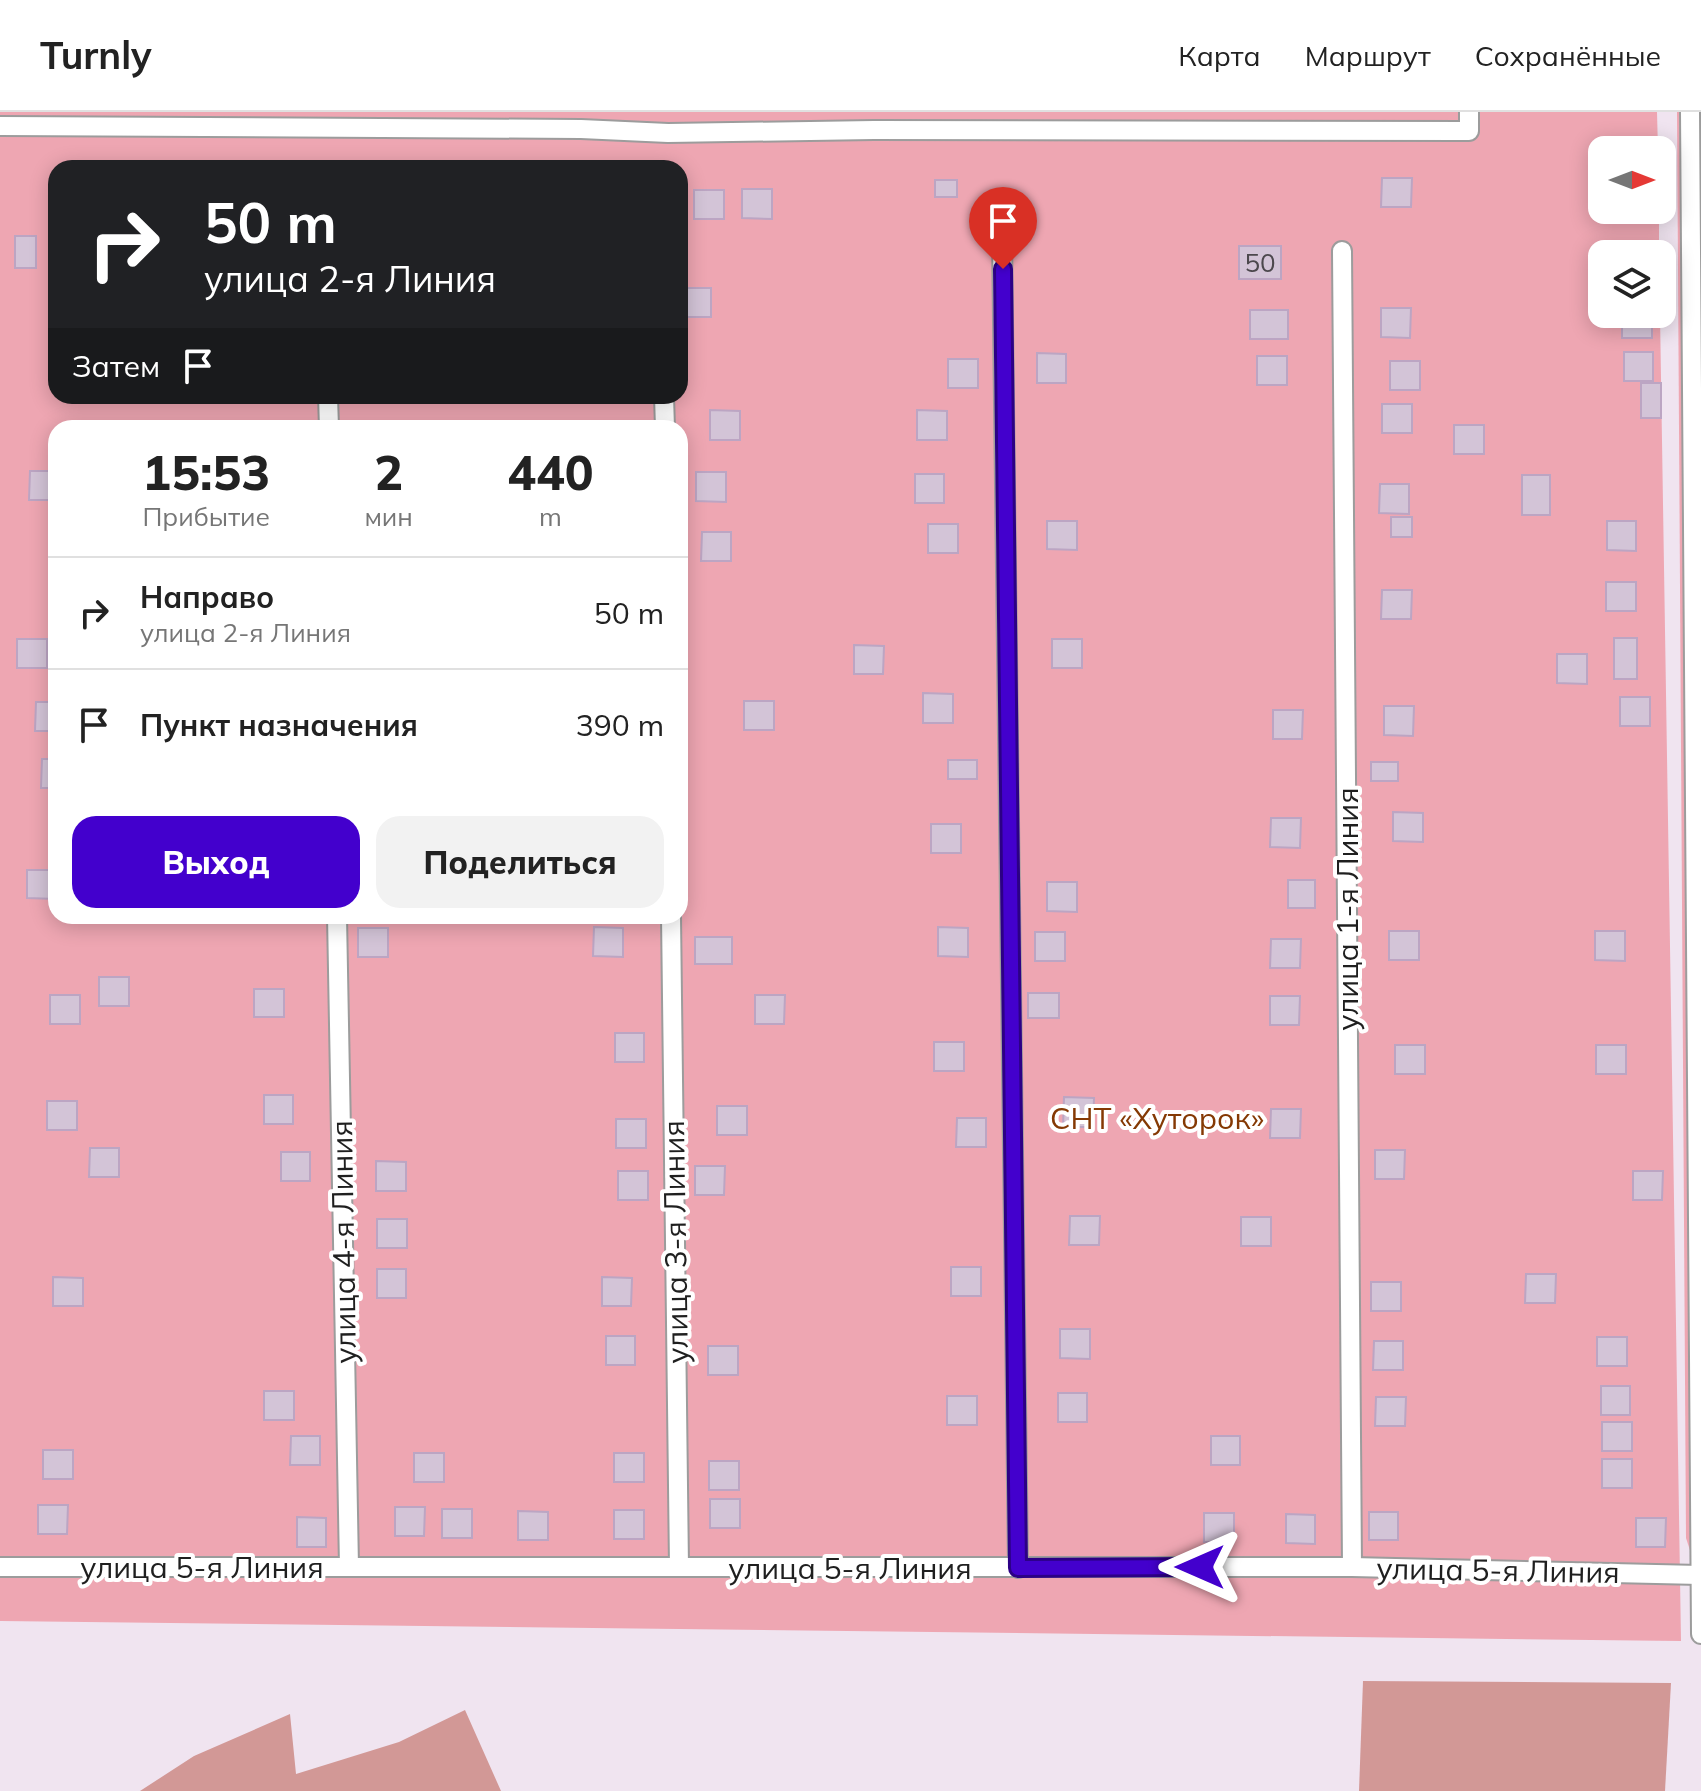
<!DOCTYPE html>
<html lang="ru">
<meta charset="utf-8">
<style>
body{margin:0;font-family:Mulish,sans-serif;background:#f2f2f2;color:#222;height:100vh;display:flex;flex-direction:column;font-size:30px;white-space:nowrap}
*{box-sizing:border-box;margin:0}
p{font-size:26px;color:#767676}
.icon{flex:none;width:44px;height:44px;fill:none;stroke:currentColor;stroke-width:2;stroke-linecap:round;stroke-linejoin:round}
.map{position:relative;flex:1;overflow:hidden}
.panel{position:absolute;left:48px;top:308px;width:640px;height:504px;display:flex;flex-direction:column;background:#fff;border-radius:24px;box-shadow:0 4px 20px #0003}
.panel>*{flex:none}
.hud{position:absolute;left:48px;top:48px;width:640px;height:244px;border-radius:24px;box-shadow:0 4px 20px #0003;background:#202124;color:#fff;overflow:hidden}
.needle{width:52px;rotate:90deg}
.buttons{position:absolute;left:1588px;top:24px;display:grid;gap:16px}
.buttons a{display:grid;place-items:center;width:88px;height:88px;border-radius:16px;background:#fff;box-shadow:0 4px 20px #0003;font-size:40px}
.pin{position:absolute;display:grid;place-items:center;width:68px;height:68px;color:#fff;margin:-82px -34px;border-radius:50% 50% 50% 0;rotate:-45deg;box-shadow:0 0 8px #0007}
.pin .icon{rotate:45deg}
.me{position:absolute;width:88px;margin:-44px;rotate:270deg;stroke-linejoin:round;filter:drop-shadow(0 0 6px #0008)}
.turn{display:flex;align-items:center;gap:28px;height:168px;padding:0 24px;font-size:36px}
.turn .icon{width:104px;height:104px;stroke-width:2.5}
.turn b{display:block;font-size:56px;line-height:68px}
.then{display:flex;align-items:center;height:76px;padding:0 24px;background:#0003;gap:16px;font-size:30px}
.eta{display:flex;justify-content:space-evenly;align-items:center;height:136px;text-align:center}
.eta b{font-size:48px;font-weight:800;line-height:56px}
.action{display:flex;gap:16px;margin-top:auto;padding:16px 24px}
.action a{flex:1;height:92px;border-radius:24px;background:#4300cd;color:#fff;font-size:32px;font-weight:800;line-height:92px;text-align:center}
.action a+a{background:#f2f2f2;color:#222}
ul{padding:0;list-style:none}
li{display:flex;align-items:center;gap:24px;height:112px;padding:0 24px;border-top:2px solid #e0e0e0}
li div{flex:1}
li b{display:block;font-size:30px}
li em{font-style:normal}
header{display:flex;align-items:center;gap:48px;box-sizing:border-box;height:112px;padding:0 40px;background:#fff;border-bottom:2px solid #e0e0e0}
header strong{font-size:38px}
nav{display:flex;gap:44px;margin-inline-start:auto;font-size:28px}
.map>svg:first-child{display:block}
.grass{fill:#eea6b2;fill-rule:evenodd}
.forest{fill:#d29896}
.building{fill:#d3c4d7;stroke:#bca5c3;stroke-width:2}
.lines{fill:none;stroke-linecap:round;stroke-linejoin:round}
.minor-casing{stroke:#9c9c9c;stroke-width:22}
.minor{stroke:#fff;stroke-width:18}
.route-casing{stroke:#2c0085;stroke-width:20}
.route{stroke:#4300cd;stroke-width:14}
.labels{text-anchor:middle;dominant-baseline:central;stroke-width:8;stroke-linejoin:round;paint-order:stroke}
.number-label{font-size:26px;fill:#4c484d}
.street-label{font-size:30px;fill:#1f1f1f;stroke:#fff}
.park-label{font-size:30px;fill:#853904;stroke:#fff}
</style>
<header>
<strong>Turnly</strong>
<nav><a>Карта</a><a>Маршрут</a><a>Сохранённые</a></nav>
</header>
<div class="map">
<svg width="1701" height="1679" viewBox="0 0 1701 1679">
<rect width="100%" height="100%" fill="#f0e4f0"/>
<!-- grass -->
<g class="grass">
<path d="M0,0H1657L1658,38H1602V98H1659V142H1602V202H1660L1681,1529L0,1509ZM56,56H680V284H56ZM56,316H680V804H56Z"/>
<path d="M1677,0H1701V1472L1686,1426Z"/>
</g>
<!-- forest -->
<g class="forest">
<path d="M1363,1569L1671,1571L1665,1679H1359Z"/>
<path d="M465,1598L501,1679H140L194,1644L290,1602L296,1662L399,1630Z"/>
</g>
<!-- building -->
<g class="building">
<path d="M1382,66H1412L1411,95H1381Z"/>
<rect x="935" y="68" width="22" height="17"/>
<path d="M742,77H772V107L742,106Z"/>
<rect x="694" y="78" width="30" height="29"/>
<rect x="15" y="124" width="21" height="32"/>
<rect x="1239" y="134" width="42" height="33"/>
<rect x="687" y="176" width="24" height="29"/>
<path d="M1381,196H1411L1410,226L1381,225Z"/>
<rect x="1250" y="198" width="38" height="29"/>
<rect x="1622" y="202" width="30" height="24"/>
<rect x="1624" y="240" width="29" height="29"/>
<path d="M1037,241L1066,242V271H1037Z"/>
<rect x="1257" y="244" width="30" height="29"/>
<rect x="948" y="247" width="30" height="29"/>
<rect x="1390" y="249" width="30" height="29"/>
<rect x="1641" y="271" width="20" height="35"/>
<rect x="1382" y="292" width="30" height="29"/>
<path d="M710,298L740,299V328H710Z"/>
<path d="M917,298L947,299V328H917Z"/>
<rect x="1454" y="313" width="30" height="29"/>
<path d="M30,359H56V388H29Z"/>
<path d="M696,360H726V390L696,389Z"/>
<rect x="915" y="362" width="29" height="29"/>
<rect x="1522" y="363" width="28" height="40"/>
<path d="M1380,372H1409V402L1379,401Z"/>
<rect x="1391" y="405" width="21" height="20"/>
<path d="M1047,409H1077V438L1047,437Z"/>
<path d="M1607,409H1636V439L1607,438Z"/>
<rect x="928" y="412" width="30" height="29"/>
<path d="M702,420H731V449H701Z"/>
<rect x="1606" y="470" width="30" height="29"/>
<path d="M1382,478H1412L1411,507H1381Z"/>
<rect x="1614" y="526" width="23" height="41"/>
<rect x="17" y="527" width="30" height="29"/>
<rect x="1052" y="527" width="30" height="29"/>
<path d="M854,533L884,534L883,562H854Z"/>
<path d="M1557,542H1587V572L1557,571Z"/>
<path d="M923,581L953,582V611H923Z"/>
<rect x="1620" y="585" width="30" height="29"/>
<rect x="744" y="589" width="30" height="29"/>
<path d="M36,590H56V619H35Z"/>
<path d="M1384,594H1414L1413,624L1384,623Z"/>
<path d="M1273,598H1303L1302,627H1273Z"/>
<path d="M42,647H56V676H41Z"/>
<rect x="948" y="648" width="29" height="19"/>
<rect x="1371" y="650" width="27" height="19"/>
<path d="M1393,700L1423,701V730L1393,729Z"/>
<path d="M1271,706H1301L1300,736L1270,735Z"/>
<rect x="931" y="712" width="30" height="29"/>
<path d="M27,758H56V787L27,786Z"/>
<rect x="1288" y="768" width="27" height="28"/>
<path d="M1047,770H1077V800L1047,799Z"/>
<path d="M594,815L623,816V845L593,844Z"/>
<path d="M938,815L968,816V845L938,844Z"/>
<rect x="358" y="816" width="30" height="29"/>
<rect x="1389" y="819" width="30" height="29"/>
<path d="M1595,819H1625V849L1595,848Z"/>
<rect x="1035" y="820" width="30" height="29"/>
<rect x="695" y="825" width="37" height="27"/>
<path d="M1271,827H1301L1300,856H1270Z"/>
<rect x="99" y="865" width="30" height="29"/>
<rect x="254" y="877" width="30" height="28"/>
<rect x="1028" y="881" width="31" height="25"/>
<rect x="50" y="883" width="30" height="29"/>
<path d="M755,883H785L784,912H755Z"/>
<path d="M1270,884H1300L1299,913H1270Z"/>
<rect x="615" y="921" width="29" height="29"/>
<rect x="934" y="930" width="30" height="29"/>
<rect x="1395" y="933" width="30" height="29"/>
<rect x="1596" y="933" width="30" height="29"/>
<rect x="264" y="983" width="29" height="29"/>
<path d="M1064,985L1094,986L1093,1015H1063Z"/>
<rect x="47" y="989" width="30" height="29"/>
<rect x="717" y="994" width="30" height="29"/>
<path d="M1271,997H1301L1300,1026H1270Z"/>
<path d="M957,1006H986V1035H956Z"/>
<rect x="616" y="1007" width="30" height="29"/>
<path d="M90,1036H119V1065H89Z"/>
<path d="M1375,1038H1405L1404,1067H1375Z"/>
<rect x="281" y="1040" width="29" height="29"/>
<path d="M376,1049L406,1050V1079H376Z"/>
<path d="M695,1054H725L724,1083H695Z"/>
<rect x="618" y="1059" width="30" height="29"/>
<path d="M1633,1059H1663L1662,1088H1633Z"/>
<path d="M1070,1104H1100L1099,1133H1069Z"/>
<rect x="1241" y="1105" width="30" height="29"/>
<rect x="377" y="1107" width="30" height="29"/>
<rect x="951" y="1155" width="30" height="29"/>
<rect x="377" y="1157" width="29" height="29"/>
<path d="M1526,1162H1556L1555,1191H1525Z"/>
<path d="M53,1165L83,1166V1194H53Z"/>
<path d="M602,1165L632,1166L631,1194H602Z"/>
<rect x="1371" y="1170" width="30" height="29"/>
<path d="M1060,1217H1090V1247L1060,1246Z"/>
<rect x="606" y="1224" width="29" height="29"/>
<rect x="1597" y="1225" width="30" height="29"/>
<path d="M1374,1229H1403V1258H1373Z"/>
<rect x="708" y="1234" width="30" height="29"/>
<rect x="1601" y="1274" width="29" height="29"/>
<rect x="264" y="1279" width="30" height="29"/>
<rect x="1058" y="1281" width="29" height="29"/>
<rect x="947" y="1284" width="30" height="29"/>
<path d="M1376,1285H1406L1405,1314H1375Z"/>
<rect x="1602" y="1310" width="30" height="29"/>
<path d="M291,1324H320V1353H290Z"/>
<rect x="1211" y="1324" width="29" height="29"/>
<rect x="43" y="1338" width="30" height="29"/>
<rect x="414" y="1341" width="30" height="29"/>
<rect x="614" y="1341" width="30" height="29"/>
<rect x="1602" y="1347" width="30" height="29"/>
<rect x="709" y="1349" width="30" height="29"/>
<rect x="710" y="1387" width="30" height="29"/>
<path d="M38,1393H68L67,1422H38Z"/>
<path d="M395,1395H425L424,1424H395Z"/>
<rect x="442" y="1397" width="30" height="29"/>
<rect x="614" y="1398" width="30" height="29"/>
<path d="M518,1399L548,1400V1428H518Z"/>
<rect x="1369" y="1400" width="29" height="28"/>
<rect x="1204" y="1401" width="30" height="29"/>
<path d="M1286,1402L1315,1403V1432L1286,1431Z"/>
<path d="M297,1405L326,1406V1435H297Z"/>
<path d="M1636,1406H1666L1665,1435H1636Z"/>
</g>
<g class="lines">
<!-- minor casing -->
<g class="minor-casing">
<g id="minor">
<path d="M1690,0L1701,1522"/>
<path d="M0,14L581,17L668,21L874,18L1469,19V0"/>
<path d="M1002,126L1018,1456"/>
<path d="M1342,139L1352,1455"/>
<path d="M328,284L329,316"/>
<path d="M664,284L665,316"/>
<path d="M337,804L349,1455"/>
<path d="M671,804L679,1455"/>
<path d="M0,1455H1352L1700,1463"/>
</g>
</g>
<!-- minor -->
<use href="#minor" class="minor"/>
</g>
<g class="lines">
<!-- route casing -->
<g class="route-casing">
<path id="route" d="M1003,157L1018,1456L1200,1455"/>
</g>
<!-- route -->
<use href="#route" class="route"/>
</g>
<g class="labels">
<!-- number labels -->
<g class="number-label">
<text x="1260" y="150">50</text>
</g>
<!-- street labels -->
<g class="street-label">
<text transform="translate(1347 797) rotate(-90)">улица 1-я Линия</text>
<text transform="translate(343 1130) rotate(-91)">улица 4-я Линия</text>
<text transform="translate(675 1130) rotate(-91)">улица 3-я Линия</text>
<text x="202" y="1455">улица 5-я Линия</text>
<text x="850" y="1456">улица 5-я Линия</text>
<text transform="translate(1498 1458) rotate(1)">улица 5-я Линия</text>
</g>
<!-- park labels -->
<g class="park-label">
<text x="1157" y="1006">СНТ «Хуторок»</text>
</g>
</g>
</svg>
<div class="buttons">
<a><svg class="needle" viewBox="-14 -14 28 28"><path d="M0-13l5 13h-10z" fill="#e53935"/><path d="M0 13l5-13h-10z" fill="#767676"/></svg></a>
<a><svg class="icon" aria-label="layers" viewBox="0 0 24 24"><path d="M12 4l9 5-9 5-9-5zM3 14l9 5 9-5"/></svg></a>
</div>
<div class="pin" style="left:1003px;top:157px;background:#d93025"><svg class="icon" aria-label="arrive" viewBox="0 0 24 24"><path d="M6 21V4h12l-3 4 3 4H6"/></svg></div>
<svg class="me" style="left:1200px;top:1455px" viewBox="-20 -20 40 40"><path d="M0-17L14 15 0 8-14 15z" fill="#4300cd" stroke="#fff" stroke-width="4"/></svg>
<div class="hud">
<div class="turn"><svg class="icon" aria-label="right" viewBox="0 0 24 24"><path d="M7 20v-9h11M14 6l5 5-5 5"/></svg><div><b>50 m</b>улица 2-я Линия</div></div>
<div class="then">Затем<svg class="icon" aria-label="arrive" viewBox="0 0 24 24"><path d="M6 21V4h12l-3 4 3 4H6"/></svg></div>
</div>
<section class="panel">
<div class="eta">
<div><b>15:53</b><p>Прибытие</p></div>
<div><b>2</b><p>мин</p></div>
<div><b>440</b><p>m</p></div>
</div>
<ul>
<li><svg class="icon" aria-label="right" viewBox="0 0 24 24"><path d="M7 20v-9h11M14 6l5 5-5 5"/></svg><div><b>Направо</b><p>улица 2-я Линия</p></div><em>50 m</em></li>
<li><svg class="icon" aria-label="arrive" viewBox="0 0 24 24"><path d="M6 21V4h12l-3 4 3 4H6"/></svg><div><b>Пункт назначения</b></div><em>390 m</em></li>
</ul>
<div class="action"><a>Выход</a><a>Поделиться</a></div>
</section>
</div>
